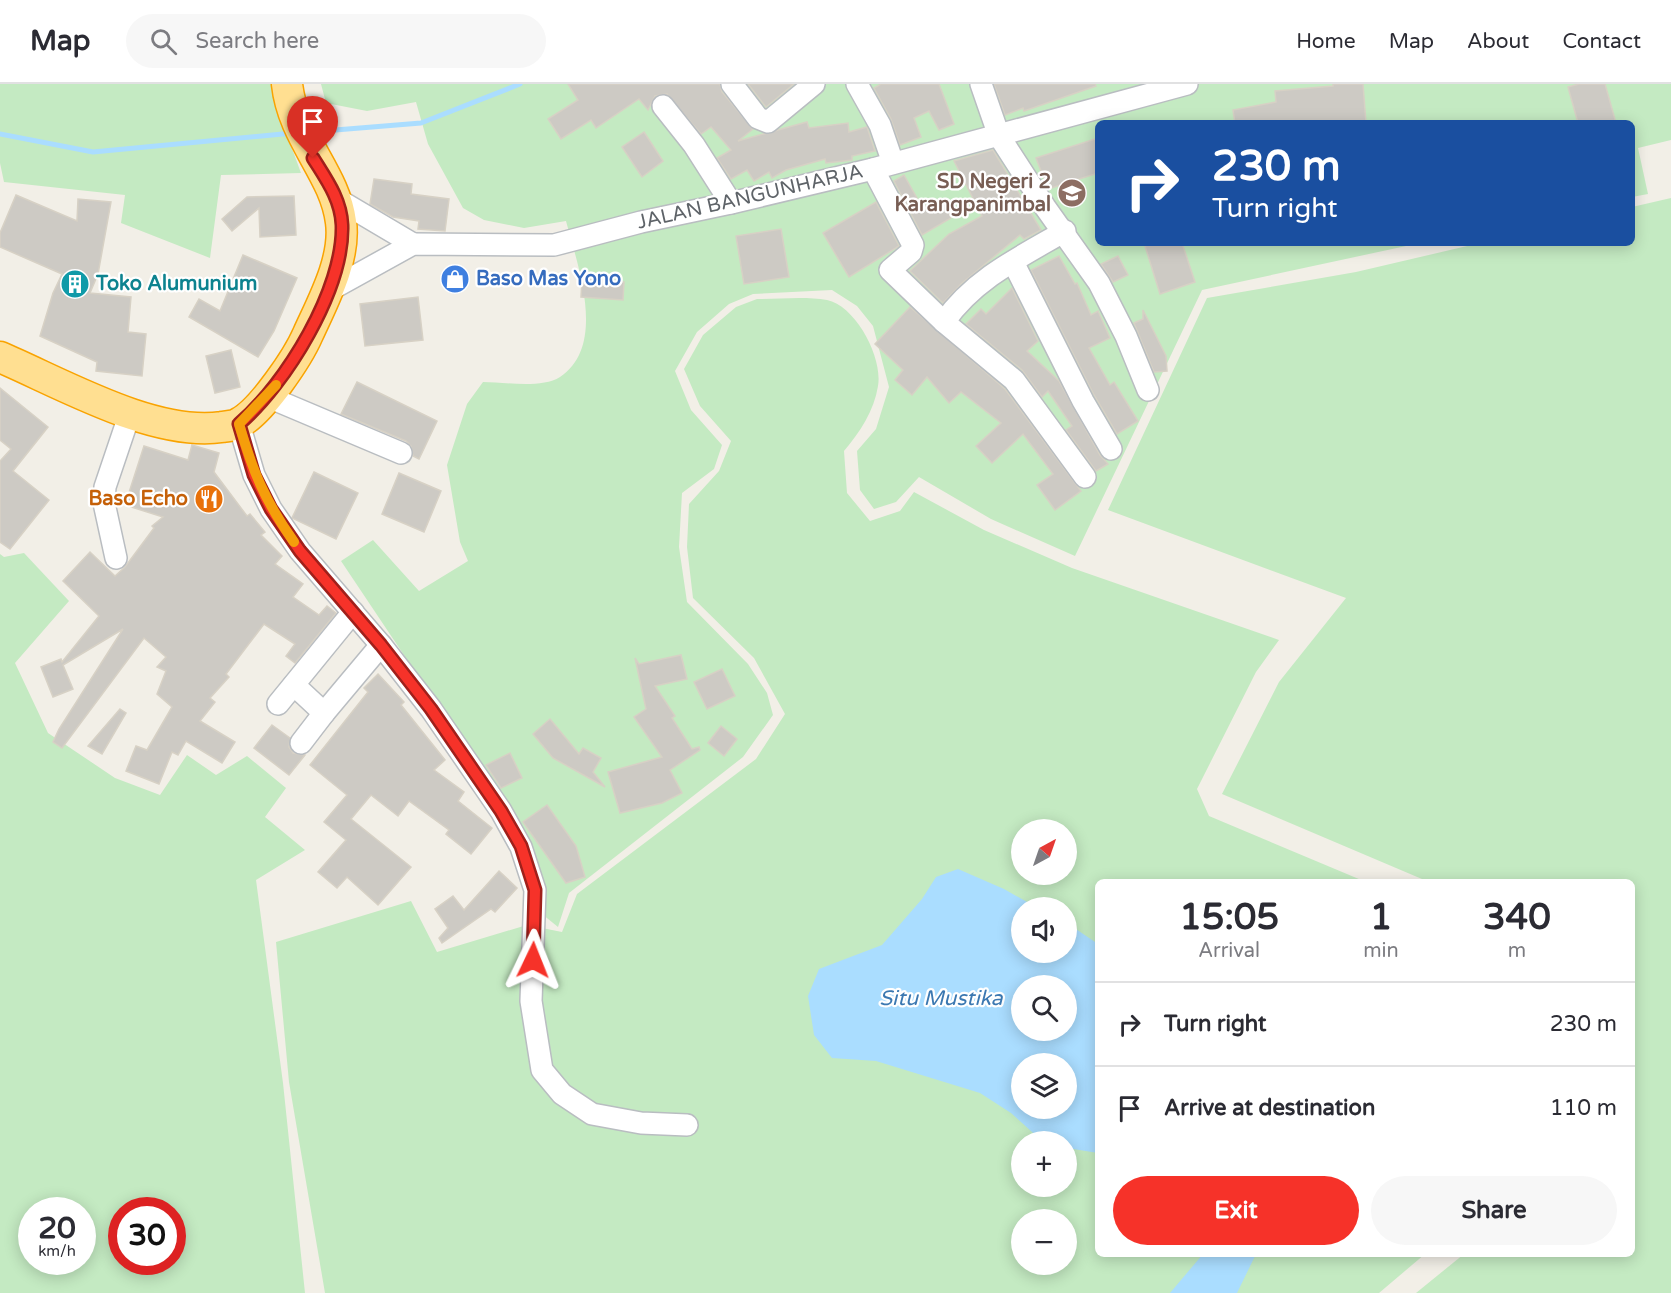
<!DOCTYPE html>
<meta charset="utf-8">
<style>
body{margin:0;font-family:"Varela Round",sans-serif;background:#f7f7f7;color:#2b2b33;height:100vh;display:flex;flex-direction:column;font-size:22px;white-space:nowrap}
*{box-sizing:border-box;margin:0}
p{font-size:20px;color:#7c7c81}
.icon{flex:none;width:33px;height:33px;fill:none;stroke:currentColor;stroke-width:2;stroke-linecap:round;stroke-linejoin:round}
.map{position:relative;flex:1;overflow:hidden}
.details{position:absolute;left:1095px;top:795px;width:540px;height:378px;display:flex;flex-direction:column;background:#fff;border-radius:9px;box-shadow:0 3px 15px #0003}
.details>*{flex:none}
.banner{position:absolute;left:1095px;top:36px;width:540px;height:126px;border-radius:9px;box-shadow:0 3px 15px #0003;background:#1a4fa0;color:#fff;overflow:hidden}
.needle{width:39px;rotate:40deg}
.buttons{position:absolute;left:1011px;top:735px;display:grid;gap:12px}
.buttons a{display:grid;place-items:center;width:66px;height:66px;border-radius:50%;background:#fff;box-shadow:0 3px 15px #0003;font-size:30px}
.speed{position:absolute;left:18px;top:1113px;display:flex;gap:12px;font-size:30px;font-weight:700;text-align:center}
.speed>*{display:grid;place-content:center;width:78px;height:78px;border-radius:50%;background:#fff;box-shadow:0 3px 15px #0003;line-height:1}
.speed small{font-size:15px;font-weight:400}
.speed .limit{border:9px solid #d22;background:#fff;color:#111}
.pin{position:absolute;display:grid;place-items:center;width:51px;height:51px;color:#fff;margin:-62px -26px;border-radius:50% 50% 50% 0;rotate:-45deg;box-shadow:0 0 6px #0007}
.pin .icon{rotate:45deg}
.me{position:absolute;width:66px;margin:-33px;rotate:2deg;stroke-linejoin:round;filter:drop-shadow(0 0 4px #0008)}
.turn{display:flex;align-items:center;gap:21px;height:126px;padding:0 18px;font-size:27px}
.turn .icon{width:78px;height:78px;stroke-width:2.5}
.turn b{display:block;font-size:42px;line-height:51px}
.eta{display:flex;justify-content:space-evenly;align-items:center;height:102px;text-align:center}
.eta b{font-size:36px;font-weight:700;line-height:42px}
.button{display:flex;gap:12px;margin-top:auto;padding:12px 18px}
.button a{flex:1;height:69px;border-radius:36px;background:#f63229;color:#fff;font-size:24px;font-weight:700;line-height:69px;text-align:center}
.button a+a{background:#f7f7f7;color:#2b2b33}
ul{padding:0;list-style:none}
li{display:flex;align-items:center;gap:18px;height:84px;padding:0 18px;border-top:2px solid #e1e1e2}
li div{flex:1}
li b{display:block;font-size:22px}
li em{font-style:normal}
header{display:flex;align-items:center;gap:36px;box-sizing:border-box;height:84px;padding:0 30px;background:#fff;border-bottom:2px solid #e1e1e2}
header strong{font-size:28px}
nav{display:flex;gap:33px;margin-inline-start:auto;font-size:21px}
.search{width:420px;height:54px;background:#f7f7f7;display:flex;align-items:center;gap:15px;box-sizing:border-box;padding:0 21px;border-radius:33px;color:#7c7c81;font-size:22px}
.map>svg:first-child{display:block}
.green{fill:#c4eac2;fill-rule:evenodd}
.water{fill:#adf;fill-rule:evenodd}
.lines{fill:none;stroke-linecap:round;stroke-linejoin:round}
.stream{stroke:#adf;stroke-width:5}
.building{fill:#cdcac4;stroke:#d7d1c5;stroke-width:1.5}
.minor-casing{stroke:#b9bdc1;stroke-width:24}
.highway-casing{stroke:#f9a300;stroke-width:33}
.minor{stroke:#fff;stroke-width:21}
.highway{stroke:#ffdf91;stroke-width:30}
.route-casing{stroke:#a0201b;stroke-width:15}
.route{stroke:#f63229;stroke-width:10}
.slow{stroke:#f59e0b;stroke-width:10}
.labels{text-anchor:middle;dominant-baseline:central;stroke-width:4.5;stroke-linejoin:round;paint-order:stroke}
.education-label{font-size:20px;font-weight:bold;fill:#785e54;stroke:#fff;text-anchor:end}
.street-label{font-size:20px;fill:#5e6368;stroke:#fff}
.shop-label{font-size:20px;font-weight:bold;fill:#366cbe;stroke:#fff;text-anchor:start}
.culture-label{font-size:20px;font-weight:bold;fill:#0d838f;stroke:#fff;text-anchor:start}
.food-label{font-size:20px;font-weight:bold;fill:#c56008;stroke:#fff;text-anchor:end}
.water-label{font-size:21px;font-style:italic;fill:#3b78b1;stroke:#fff}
</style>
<header>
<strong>Map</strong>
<div class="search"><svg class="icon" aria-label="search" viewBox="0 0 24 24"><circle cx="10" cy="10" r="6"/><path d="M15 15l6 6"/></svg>Search here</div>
<nav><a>Home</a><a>Map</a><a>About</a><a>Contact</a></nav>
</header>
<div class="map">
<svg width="1671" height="1209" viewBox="0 0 1671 1209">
<rect width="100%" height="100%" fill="#f2efe7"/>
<!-- green -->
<g class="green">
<path d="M0,0H273L283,40L301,89L221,91L210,174L121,139L125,111L4,98L0,79Z"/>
<path d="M321,0H1671V56L1638,64L1648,110L1632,113V39H1098V159H1420L1202,206L1075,472L991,435L919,393L896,418L874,425L860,406L857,367L876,345L889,303L873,242L857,222L832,206L753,210L729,220L697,248L675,287L691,326L722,361L714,385L682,409L679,463L687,518L748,580L767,609L773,631L743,673L569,809L558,843L542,830L544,797L529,758L341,477L373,456L419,507L468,477L460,458L447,381L467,320L483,298C504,298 541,305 560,293C608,261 577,180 566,137L524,144L484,136L463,124L428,60L416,18L367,27L326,19Z"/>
<path d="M1671,114V1209H1416L1464,1170H1632V798H1429L1222,710L1279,598L1346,514L1108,426L1207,214L1356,188L1480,159H1632V123Z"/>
<path d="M757,215C779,215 805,212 827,216C856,222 883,274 878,302C874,327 860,348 844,367L847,409L870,437L900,427L914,408L984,446L1072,484L1279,556L1256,588L1197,705L1209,732L1366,798H1098V1170H1425L1379,1209H325L289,998L276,858L411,817L437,868L527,841L562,848L577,810L756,675L785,630L754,574L693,514L687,463L689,420L719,387L731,357L700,322L684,285L703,251L736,223ZM1022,746H1066V790H1022ZM1022,824H1066V868H1022ZM1022,902H1066V946H1022ZM1022,980H1066V1024H1022ZM1022,1058H1066V1102H1022ZM1022,1136H1066V1180H1022Z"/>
<path d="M24,469L69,517L15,579L48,649L115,694L160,711L187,671L216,691L247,672L286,704L265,733L305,766L256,796L283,999L305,1209H0V470L4,473ZM32,1126H82V1178H32ZM122,1126H172V1178H122Z"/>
</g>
<!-- water -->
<g class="water">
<path d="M958,785L1004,805L1036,823L1022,824V868H1066L1067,839L1098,860V1069L1067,1064L1066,1058L1042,1057L1011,1029L980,1009L876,977L832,974L814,951L808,912L819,885L882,861L922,815L936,793ZM1022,902H1066V946H1022ZM1022,980H1066V1024H1022Z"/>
<path d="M1203,1170H1256L1237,1209H1170Z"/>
</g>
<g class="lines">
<!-- stream -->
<g class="stream">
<path d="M311,48L421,39L520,0"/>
<path d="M0,50L93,68L293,49"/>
</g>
</g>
<!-- building -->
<g class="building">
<path d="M568,0H720L722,8L753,45L738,57L807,38L809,44L848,39L849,48L867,43L875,67L852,72V76L826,79L825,75L786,86L772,94L769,88L754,97L747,86L731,95L717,74L731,66L711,43L701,50L667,10L655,12L648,26L639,15L596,44L591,36L561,55L548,35L578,16Z"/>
<path d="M748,0H794L766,23Z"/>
<path d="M881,0H939L954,40L939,46L929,27L914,34L921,53L900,61L891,35L874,4Z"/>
<path d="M994,0H1095L1096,2L1024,27L1023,24L1005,31Z"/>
<path d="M1333,0H1363L1366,39H1235L1233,26L1276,18L1275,7L1333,2Z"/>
<path d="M1579,0H1605L1616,39H1578L1568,3Z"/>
<path d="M644,48L663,77L642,93L622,63Z"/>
<path d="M1098,54V89L1048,105L1036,74Z"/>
<path d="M993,66L1041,146L1024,155L1020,151L961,200L943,219L910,187L949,150L982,132L954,77Z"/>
<path d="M904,91L922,123L944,115L951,134L922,151L894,97Z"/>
<path d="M374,95L412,100L411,110L449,115L445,147L418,145L419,137L393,133L370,120Z"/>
<path d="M16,111L77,137L78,115L111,118L98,190L90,209L131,213L128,248L146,250L142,292L96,287L97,278L40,252L53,209L62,190L0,163V149Z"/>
<path d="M294,112L296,151L260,153L259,124L232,147L222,135L247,113Z"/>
<path d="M876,118L899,162L849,193L823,149Z"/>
<path d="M781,145L789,193L744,200L736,152Z"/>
<path d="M1156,159H1182L1195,198L1160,210L1145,162Z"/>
<path d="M243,171L297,194L274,247L258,273L189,233L199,215L220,227Z"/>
<path d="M1059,172L1075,200L1077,199L1091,231L1098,227L1110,254L1089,264L1110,301L1114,298L1138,337L1117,350L1094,311L1031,186Z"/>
<path d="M1118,172L1128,191L1113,198L1101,180Z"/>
<path d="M582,195L624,198L623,216L581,213Z"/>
<path d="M1012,204L1038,257L1027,267L1059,297L1100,371L1108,380L1096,387L1066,346L1072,342L1048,307L1042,313L1022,286L966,240L981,225L986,230Z"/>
<path d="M418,213L423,256L365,262L360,220Z"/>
<path d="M910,223L1005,305L1081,407L1055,426L1037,401L1053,390L1023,350L992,379L976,362L1001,339L961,308L949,319L927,293L912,311L895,296L903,286L875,260Z"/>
<path d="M1143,226L1166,272L1167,287L1154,288L1134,239L1143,235Z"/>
<path d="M231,266L240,303L215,309L206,272Z"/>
<path d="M357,298L437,337L419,375L413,372L411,362L406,357L341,330Z"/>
<path d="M0,304L48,343L13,387L49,416L10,465L0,458V377L11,365L0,356Z"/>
<path d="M192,361L219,369L214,388L247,432L250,430L265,448L261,451L282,472L275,480L303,500L293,513L319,531L327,522L336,529L295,579L286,572L295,560L264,540L226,590L229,593L210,614L215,618L200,637L235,658L222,679L186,657L178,671L172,668L159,700L126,687L136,662L147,666L172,623L157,610L166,587L157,583L166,573L144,554L62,664L53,658L59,645L123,545L63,581L73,605L53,613L41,583L61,575L62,578L99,532L63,497L90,468L115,492L125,483L154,444L152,442L163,433L125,421L144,362L188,376Z"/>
<path d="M314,388L358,409L336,455L292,434Z"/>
<path d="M399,389L441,407L424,448L382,430Z"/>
<path d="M681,571L687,595L655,602L675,632L672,634L692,665L699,663L700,666L670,686L682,709L662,719L620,729L608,688L662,673L634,633L646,625L635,574L639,580Z"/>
<path d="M722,585L735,612L707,625L694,598Z"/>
<path d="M378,590L404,618L401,621L445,676L434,686L464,708L458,717L492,744L471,770L446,750L449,746L409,717L398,732L371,711L351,735L411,783L378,821L347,793L337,804L318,788L346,756L324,738L347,711L310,681L368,608L364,604Z"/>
<path d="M120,625L126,629L102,670L88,662Z"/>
<path d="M550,635L579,670L583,664L601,674L593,688L605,703L553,674L533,650Z"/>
<path d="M272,641L290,654L289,663L293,669L305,671L289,691L254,664Z"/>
<path d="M721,642L737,655L724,672L708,659Z"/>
<path d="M510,669L522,694L501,704L486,681Z"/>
<path d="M547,721L576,762L585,793L566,799L523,738Z"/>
<path d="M499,787L517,804L495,828L491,825L442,859L439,854L448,844L435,825L453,812L464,826Z"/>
</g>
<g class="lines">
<!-- minor casing -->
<g class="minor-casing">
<g id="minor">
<path d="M732,0L758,34L768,38L814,0"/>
<path d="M857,0L880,41L893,79"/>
<path d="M981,0L999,52L1045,123L1099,199L1126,252L1148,306"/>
<path d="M663,22L694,61L731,119"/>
<path d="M873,85L913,161L911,168L890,186L944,238L1014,296L1085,393"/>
<path d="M337,115L413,160"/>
<path d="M1013,178L1083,317L1111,365"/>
<path d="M328,207L413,160L554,161L641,138L731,119L873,85L1187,0"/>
<path d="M944,238C974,195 1020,173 1065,147"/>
<path d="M266,312L401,369"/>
<path d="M239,340L254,391L271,425L300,467L381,561L431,625L501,727L521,763L535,806L531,917L542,986L562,1010L592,1030L641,1039L687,1041"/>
<path d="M116,474L104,419L105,403L130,329"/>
<path d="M294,601L324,629L381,561"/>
<path d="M278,620L353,528"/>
<path d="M301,659L324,629"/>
</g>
</g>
<!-- highway casing -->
<g class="highway-casing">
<path id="highway" d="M0,273C63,300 154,353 222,343C227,342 235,342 239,339C262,327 298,273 308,250C323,217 346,175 341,138C335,89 293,55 287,0"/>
</g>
<!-- minor -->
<use href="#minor" class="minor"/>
<!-- highway -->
<use href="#highway" class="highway"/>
</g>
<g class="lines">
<!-- route casing -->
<g class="route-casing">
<path id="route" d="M313,74C326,95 341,115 342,141C344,205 286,300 239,340L254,391L271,425L300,467L381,561L431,625L501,727L521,762L535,806L533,876"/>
</g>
<!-- route -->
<use href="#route" class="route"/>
<!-- slow -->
<path class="slow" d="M276,301L239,340C253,388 265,417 294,458"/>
</g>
<!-- icons -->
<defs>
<g id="school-disc" transform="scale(1.5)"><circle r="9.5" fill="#8d6e63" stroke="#fff"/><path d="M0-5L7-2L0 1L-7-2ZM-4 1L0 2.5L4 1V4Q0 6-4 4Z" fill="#fff"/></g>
<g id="shop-disc" transform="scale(1.5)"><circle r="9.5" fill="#3f7fe0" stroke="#fff"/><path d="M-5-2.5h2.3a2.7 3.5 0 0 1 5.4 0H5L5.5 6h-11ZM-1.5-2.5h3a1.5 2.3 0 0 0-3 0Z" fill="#fff"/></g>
<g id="building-disc" transform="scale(1.5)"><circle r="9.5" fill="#0f9aa8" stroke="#fff"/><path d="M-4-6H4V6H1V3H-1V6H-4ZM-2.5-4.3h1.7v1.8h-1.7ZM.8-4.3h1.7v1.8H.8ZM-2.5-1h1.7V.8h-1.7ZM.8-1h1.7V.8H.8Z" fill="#fff"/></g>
<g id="restaurant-disc" transform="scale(1.5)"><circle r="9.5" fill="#e8710a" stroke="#fff"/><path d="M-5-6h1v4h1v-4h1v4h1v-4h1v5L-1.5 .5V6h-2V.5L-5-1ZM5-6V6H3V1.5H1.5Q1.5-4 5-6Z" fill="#fff"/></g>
</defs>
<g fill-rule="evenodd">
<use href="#school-disc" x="1072" y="109"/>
<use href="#shop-disc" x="455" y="195"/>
<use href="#building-disc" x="75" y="200"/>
<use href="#restaurant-disc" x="209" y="415"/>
</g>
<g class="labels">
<!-- education labels -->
<g class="education-label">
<text x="1051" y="98">SD Negeri 2<tspan x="1051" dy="23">Karangpanimbal</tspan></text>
</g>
<!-- street labels -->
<g class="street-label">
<text transform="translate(750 113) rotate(-13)">JALAN BANGUNHARJA</text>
</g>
<!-- shop labels -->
<g class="shop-label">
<text x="476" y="195">Baso Mas Yono</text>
</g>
<!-- culture labels -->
<g class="culture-label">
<text x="96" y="200">Toko Alumunium</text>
</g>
<!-- food labels -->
<g class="food-label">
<text x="188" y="415">Baso Echo</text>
</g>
<!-- water labels -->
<g class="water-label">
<text x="941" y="914">Situ Mustika</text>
</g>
</g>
</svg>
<div class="buttons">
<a><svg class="needle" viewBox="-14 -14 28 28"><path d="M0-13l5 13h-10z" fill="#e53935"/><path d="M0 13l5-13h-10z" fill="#7c7c81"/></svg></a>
<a><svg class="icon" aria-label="sound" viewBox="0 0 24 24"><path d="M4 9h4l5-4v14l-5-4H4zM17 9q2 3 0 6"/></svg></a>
<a><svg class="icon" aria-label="search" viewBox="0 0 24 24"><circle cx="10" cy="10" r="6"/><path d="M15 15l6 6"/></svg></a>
<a><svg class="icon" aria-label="layers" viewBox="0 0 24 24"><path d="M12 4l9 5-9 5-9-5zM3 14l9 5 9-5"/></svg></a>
<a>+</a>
<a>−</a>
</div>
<div class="speed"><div>20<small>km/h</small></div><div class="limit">30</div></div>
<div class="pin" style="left:313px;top:74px;background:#d93025"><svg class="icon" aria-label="arrive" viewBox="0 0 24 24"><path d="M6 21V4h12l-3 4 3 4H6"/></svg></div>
<svg class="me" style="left:533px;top:876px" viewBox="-20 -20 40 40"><path d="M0-17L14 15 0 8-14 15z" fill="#f63229" stroke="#fff" stroke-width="4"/></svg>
<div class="banner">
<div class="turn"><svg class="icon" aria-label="right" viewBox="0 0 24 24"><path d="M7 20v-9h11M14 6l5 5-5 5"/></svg><div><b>230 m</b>Turn right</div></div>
</div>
<section class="details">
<div class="eta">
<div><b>15:05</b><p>Arrival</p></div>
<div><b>1</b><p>min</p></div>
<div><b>340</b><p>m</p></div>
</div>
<ul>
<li><svg class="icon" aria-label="right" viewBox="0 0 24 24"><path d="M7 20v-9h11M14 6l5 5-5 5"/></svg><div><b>Turn right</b></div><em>230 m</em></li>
<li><svg class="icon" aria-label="arrive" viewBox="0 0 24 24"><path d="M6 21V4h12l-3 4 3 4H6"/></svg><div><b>Arrive at destination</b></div><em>110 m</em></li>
</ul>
<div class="button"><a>Exit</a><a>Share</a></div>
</section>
</div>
